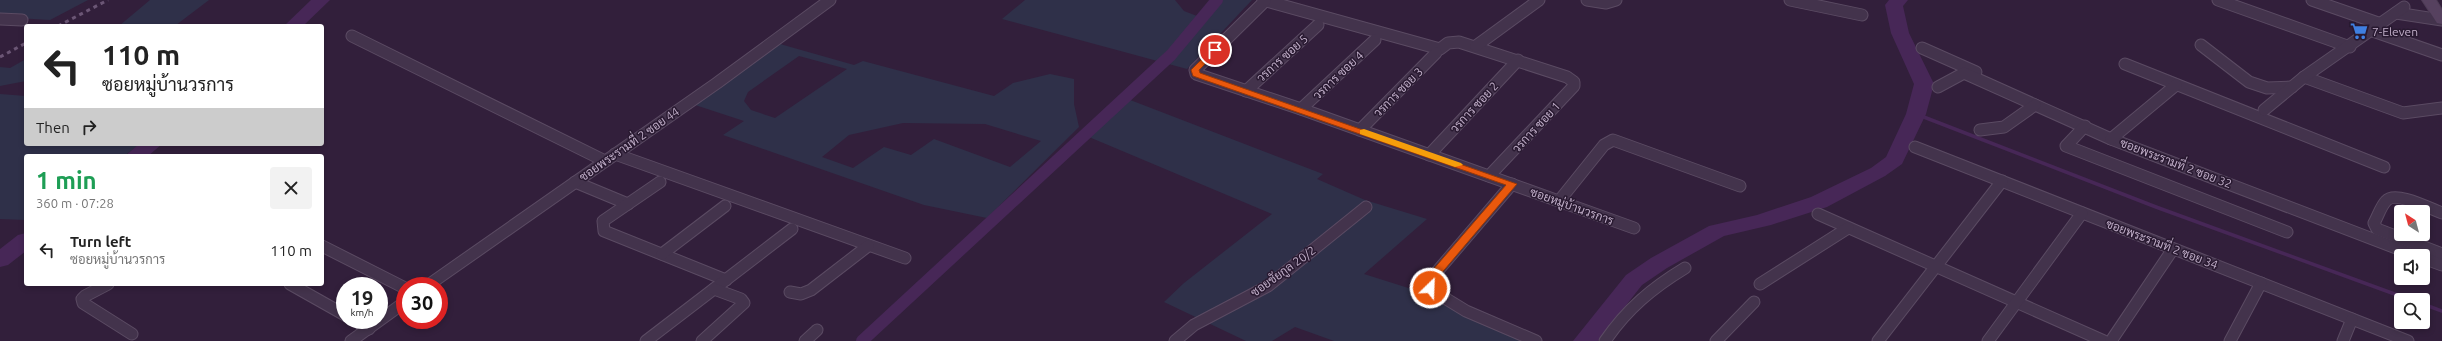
<!DOCTYPE html>
<meta charset="utf-8">
<style>
body{margin:0;font-family:Ubuntu,Sarabun,sans-serif;background:#f2f2f2;color:#222;height:100vh;display:flex;flex-direction:column;font-size:15px;white-space:nowrap}
*{box-sizing:border-box;margin:0}
p{font-size:13px;color:#767676}
.icon{flex:none;width:22px;height:22px;fill:none;stroke:currentColor;stroke-width:2;stroke-linecap:round;stroke-linejoin:round}
.map{position:relative;flex:1;overflow:hidden}
.details{position:absolute;left:24px;top:154px;width:300px;height:132px;display:flex;flex-direction:column;background:#fff;border-radius:4px;box-shadow:0 2px 6px #0003}
.details>*{flex:none}
.banner{position:absolute;left:24px;top:24px;width:300px;height:122px;border-radius:4px;box-shadow:0 2px 6px #0003;background:#fff;color:#222;overflow:hidden}
.needle{width:26px;rotate:324deg}
.fabs{position:absolute;left:2394px;top:205px;display:grid;gap:8px}
.fabs a{display:grid;place-items:center;width:36px;height:36px;border-radius:4px;background:#fff;box-shadow:0 2px 6px #0003;font-size:20px}
.speed{position:absolute;left:336px;top:277px;display:flex;gap:8px;font-size:20px;font-weight:700;text-align:center}
.speed>*{display:grid;place-content:center;width:52px;height:52px;border-radius:50%;background:#fff;box-shadow:0 2px 6px #0003;line-height:1}
.speed small{font-size:10px;font-weight:400}
.speed .limit{border:6px solid #d22;background:#fff;color:#111}
.pin{position:absolute;display:grid;place-items:center;width:34px;height:34px;color:#fff;margin:-17px;border:2px solid #fff;border-radius:50%;box-shadow:0 1px 4px #0007}
.me{position:absolute;width:44px;margin:-22px;rotate:24deg;stroke-linejoin:round;filter:drop-shadow(0 0 3px #0008)}
.turn{display:flex;align-items:center;gap:14px;height:84px;padding:0 12px;font-size:18px}
.turn .icon{width:52px;height:52px;stroke-width:2.5}
.turn b{display:block;font-size:28px;line-height:34px}
.then{display:flex;align-items:center;height:38px;padding:0 12px;background:#0003;gap:8px;font-size:15px}
.round{display:grid;place-items:center;flex:none;width:42px;height:42px;border-radius:4px;background:#f2f2f2}
.head{display:flex;align-items:center;justify-content:space-between;height:68px;padding:0 12px}
h1{font-size:24px;font-weight:700;line-height:30px;color:#1e9e55}
ul{padding:0;list-style:none}
li{display:flex;align-items:center;gap:12px;height:56px;padding:0 12px}
li div{flex:1}
li b{display:block;font-size:15px}
li em{font-style:normal}
.map>svg:first-child{display:block}
.green{fill:#2f3049;fill-rule:evenodd}
.lines{fill:none;stroke-linecap:round;stroke-linejoin:round}
.stream{stroke:#472757;stroke-width:3.5}
.canal{stroke:#472757;stroke-width:12}
.river{fill:#472757;fill-rule:evenodd}
.minor-casing{stroke:#5b4b63;stroke-width:13}
.secondary-casing{stroke:#4d3c55;stroke-width:2}
.minor{stroke:#43334c;stroke-width:11}
.secondary{fill:#56415f;fill-rule:evenodd}
.rail{stroke:#6b5675;stroke-width:3;stroke-dasharray:4 4;stroke-linecap:butt}
.route{fill:#ea580c;stroke:#983908}
.slow{fill:#f59e0b}
.labels{text-anchor:middle;dominant-baseline:central;stroke-width:3;stroke-linejoin:round;paint-order:stroke}
.poi-label{font-size:12px;fill:#c0aec8;stroke:#281930;text-anchor:start}
.street-label{font-size:12px;fill:#c0aec8;stroke:#281930}
</style>
<div class="map">
<svg width="2442" height="341" viewBox="0 0 2442 341">
<rect width="100%" height="100%" fill="#321f3b"/>
<!-- green -->
<g class="green">
<path d="M0,0H88L50,20L0,17Z"/>
<path d="M150,0H209L176,25L184,26H119Z"/>
<path d="M1025,0H1175L1184,11L1197,16L1210,0H1252L1187,69L1002,19Z"/>
<path d="M780,44L854,65L863,61L994,96L1013,83L1050,74L1074,79V104L1079,127L987,218L924,205L723,135L744,121L692,104ZM799,56L847,69L775,118L751,110L744,101L748,92ZM903,123L985,124L1041,141L1010,167L934,139L911,155L884,147L853,168L822,157L849,135Z"/>
<path d="M26,59V81L0,86V67L10,68Z"/>
<path d="M0,94L26,96V144H140L124,156H26V220L0,219Z"/>
<path d="M1125,98L1323,174L1317,179L1365,200L1427,219L1364,274L1421,292L1426,286L1522,341H1334L1295,327L1272,341H1246L1164,302L1184,283L1272,214L1089,137Z"/>
</g>
<g class="lines">
<!-- stream -->
<g class="stream">
<path d="M1916,114L2156,207L2411,300"/>
<path d="M2423,304L2442,311"/>
</g>
<!-- canal -->
<path class="canal" d="M862,341L1171,55L1217,0"/>
<!-- river -->
<g class="river">
<path d="M311,0H330L303,26H284Z"/>
<path d="M1889,0H1908L1903,6L1909,33L1934,84L1926,114L1902,164L1885,176L1827,207L1771,225L1724,236L1667,268L1642,285L1598,341H1573L1626,275L1651,258L1709,226L1757,215L1811,197L1871,168L1886,157L1906,114L1914,84L1891,33L1885,5Z"/>
<path d="M139,144H162L148,156H125Z"/>
<path d="M26,233V251L8,265L0,267V249L18,235Z"/>
</g>
<!-- minor casing -->
<g class="minor-casing">
<g id="minor">
<path d="M1263,0L1440,49L1448,43L1459,42L1567,77L1574,82V86L1489,176"/>
<path d="M1587,0L1606,3L1616,0"/>
<path d="M1790,0L1862,15"/>
<path d="M2218,0L2350,47"/>
<path d="M2312,0L2381,24"/>
<path d="M1265,1L1195,70L1196,74L1301,109L1634,228"/>
<path d="M2396,13L2442,20"/>
<path d="M0,19L22,20"/>
<path d="M2373,31L2442,55"/>
<path d="M352,36L605,161"/>
<path d="M2201,45L2249,82L2267,88L2292,87"/>
<path d="M1476,46L1539,0"/>
<path d="M1922,48L1976,72"/>
<path d="M2125,64L2384,167"/>
<path d="M2304,77L2403,113L2442,108"/>
<path d="M1938,87L1964,73L2111,139L2417,256"/>
<path d="M1246,91L1318,25"/>
<path d="M1301,109L1375,40"/>
<path d="M2264,110L2304,77L2404,7"/>
<path d="M2085,126L2066,146L2287,232"/>
<path d="M1360,130L1436,53"/>
<path d="M1980,130L2004,127L2035,105"/>
<path d="M2111,139L2176,85"/>
<path d="M1915,147L2408,341"/>
<path d="M615,154L905,258"/>
<path d="M1429,155L1518,60"/>
<path d="M575,182L628,204"/>
<path d="M660,182L603,221L604,231L726,280"/>
<path d="M1512,184L1429,281L1430,289L1466,311L1536,341"/>
<path d="M1559,201L1604,145L1613,140L1740,186"/>
<path d="M2442,213C2431,209 2395,190 2386,201C2381,206 2378,216 2374,223L2377,229L2442,254"/>
<path d="M1818,214L2104,341"/>
<path d="M322,246L405,288"/>
<path d="M662,254L725,206"/>
<path d="M2423,258L2442,265"/>
<path d="M108,284L85,296L82,299L83,303L132,334"/>
<path d="M290,284L345,315"/>
<path d="M1760,284L1848,228"/>
<path d="M427,286L717,83L830,0"/>
<path d="M790,292L801,294L811,290L868,246"/>
<path d="M354,320L369,329"/>
<path d="M351,341L405,302"/>
<path d="M646,341L792,229"/>
<path d="M702,341L744,303L741,299L714,289"/>
<path d="M805,341L817,330"/>
<path d="M1175,341L1194,325L1268,286L1366,207"/>
<path d="M1605,341C1627,309 1652,288 1685,268"/>
<path d="M1716,341L1754,302"/>
<path d="M1878,341L2002,181"/>
<path d="M1988,341L2082,213"/>
<path d="M2111,341L2173,249"/>
<path d="M2230,341L2261,283"/>
<path d="M2343,341L2352,319"/>
</g>
</g>
<!-- secondary casing -->
<g class="secondary-casing">
<path id="secondary" d="M2422,0H2436L2442,10V24L2437,23Z"/>
</g>
<!-- minor -->
<use href="#minor" class="minor"/>
<!-- secondary -->
<use href="#secondary" class="secondary"/>
<!-- rail -->
<g class="rail">
<path d="M58,26L108,0"/>
<path d="M0,57L26,43"/>
</g>
</g>
<!-- route -->
<path class="route" d="M1212,49L1219,50L1199,70L1200,73L1517,184L1434,282L1433,291H1426L1425,279L1506,185L1193,76L1191,70Z"/>
<!-- slow -->
<path class="slow" d="M1364,129L1461,163L1463,165L1455,167L1360,134V130Z"/>
<!-- icons -->
<defs>
<g id="supermarket-bare" transform="scale(1.38)"><path d="M-6-5.5h2.5l.6 2H6L4.5 2H-2.5L-4.4-4H-6ZM-1.5 3.2a1.3 1.3 0 1 0 .1 0ZM3 3.2a1.3 1.3 0 1 0 .1 0Z" fill="#3f7fe0" stroke="#281930" stroke-width="2.5" paint-order="stroke"/></g>
</defs>
<g fill-rule="evenodd">
<use href="#supermarket-bare" x="2359" y="31"/>
</g>
<g class="labels">
<!-- poi labels -->
<g class="poi-label">
<text x="2372" y="31">7-Eleven</text>
</g>
<!-- street labels -->
<g class="street-label">
<text transform="translate(1282 58) rotate(-42)">วรการ ซอย 5</text>
<text transform="translate(1338 75) rotate(-43)">วรการ ซอย 4</text>
<text transform="translate(1398 92) rotate(-45)">วรการ ซอย 3</text>
<text transform="translate(1474 107) rotate(-47)">วรการ ซอย 2</text>
<text transform="translate(1536 127) rotate(-47)">วรการ ซอย 1</text>
<text transform="translate(629 144) rotate(-35)">ซอยพระรามที่ 2 ซอย 44</text>
<text transform="translate(2176 163) rotate(21)">ซอยพระรามที่ 2 ซอย 32</text>
<text transform="translate(1572 206) rotate(20)">ซอยหมู่บ้านวรการ</text>
<text transform="translate(2162 244) rotate(21)">ซอยพระรามที่ 2 ซอย 34</text>
<text transform="translate(1283 271) rotate(-36)">ซอยชัยกูล 20/2</text>
</g>
</g>
</svg>
<div class="fabs">
<a><svg class="needle" viewBox="-14 -14 28 28"><path d="M0-13l5 13h-10z" fill="#e53935"/><path d="M0 13l5-13h-10z" fill="#767676"/></svg></a>
<a><svg class="icon" aria-label="sound" viewBox="0 0 24 24"><path d="M4 9h4l5-4v14l-5-4H4zM17 9q2 3 0 6"/></svg></a>
<a><svg class="icon" aria-label="search" viewBox="0 0 24 24"><circle cx="10" cy="10" r="6"/><path d="M15 15l6 6"/></svg></a>
</div>
<div class="speed"><div>19<small>km/h</small></div><div class="limit">30</div></div>
<div class="pin" style="left:1215px;top:50px;background:#d93025"><svg class="icon" aria-label="arrive" viewBox="0 0 24 24"><path d="M6 21V4h12l-3 4 3 4H6"/></svg></div>
<svg class="me" style="left:1430px;top:288px" viewBox="-20 -20 40 40"><circle r="17" fill="#ea580c" stroke="#fff" stroke-width="3"/><path d="M0-11L8 9 0 5-8 9z" fill="#fff"/></svg>
<div class="banner">
<div class="turn"><svg class="icon" aria-label="left" viewBox="0 0 24 24"><path d="M17 20v-9H6M10 6l-5 5 5 5"/></svg><div><b>110 m</b>ซอยหมู่บ้านวรการ</div></div>
<div class="then">Then<svg class="icon" aria-label="right" viewBox="0 0 24 24"><path d="M7 20v-9h11M14 6l5 5-5 5"/></svg></div>
</div>
<section class="details">
<div class="head"><div><h1>1 min</h1><p>360 m · 07:28</p></div><a class="round"><svg class="icon" aria-label="close" viewBox="0 0 24 24"><path d="M6 6l12 12M18 6L6 18"/></svg></a></div>
<ul>
<li><svg class="icon" aria-label="left" viewBox="0 0 24 24"><path d="M17 20v-9H6M10 6l-5 5 5 5"/></svg><div><b>Turn left</b><p>ซอยหมู่บ้านวรการ</p></div><em>110 m</em></li>
</ul>
</section>
</div>
